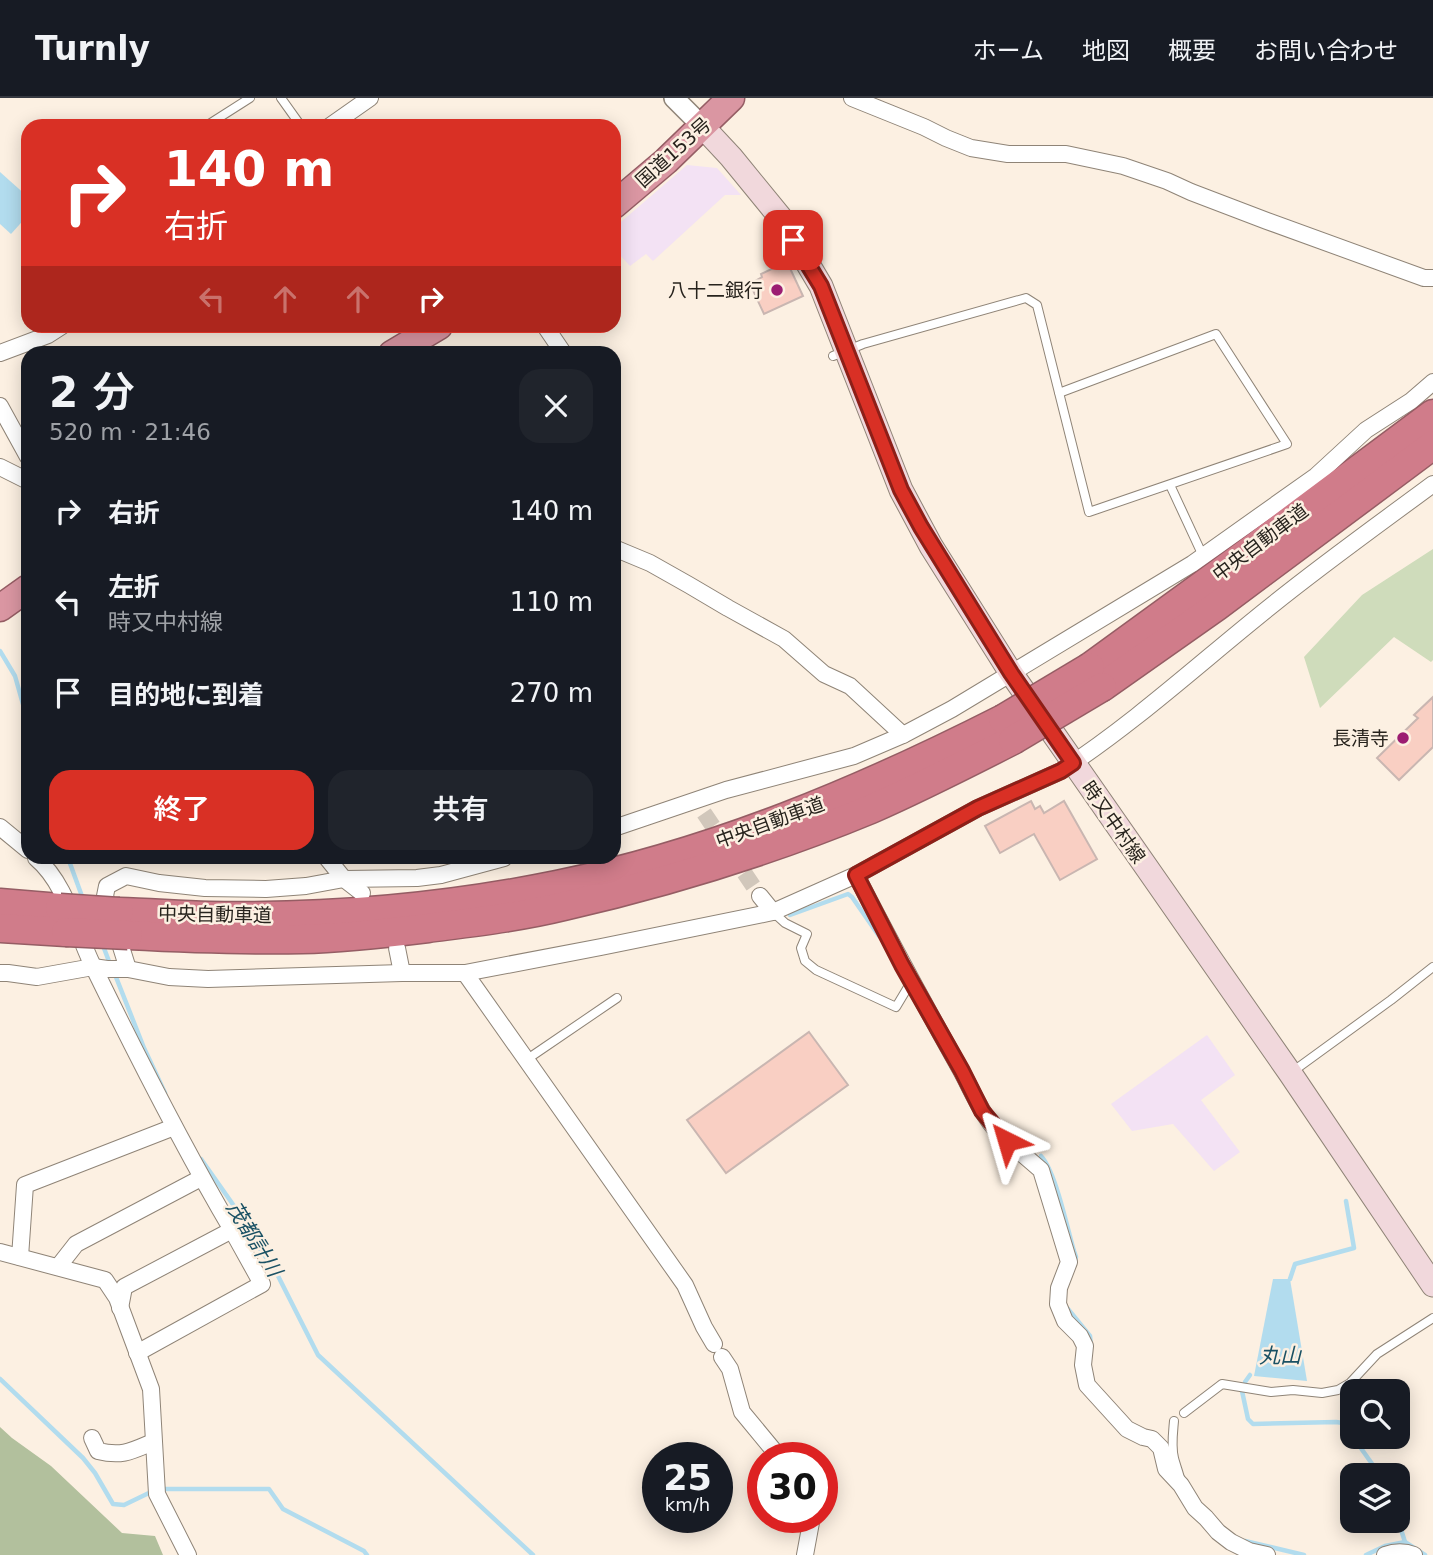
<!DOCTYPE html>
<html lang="ja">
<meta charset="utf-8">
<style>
body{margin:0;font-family:"DejaVu Sans","Noto Sans JP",sans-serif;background:#20242c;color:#f1f3f6;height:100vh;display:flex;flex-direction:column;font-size:26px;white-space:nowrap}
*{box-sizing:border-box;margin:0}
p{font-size:23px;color:#9ea1a6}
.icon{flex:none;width:38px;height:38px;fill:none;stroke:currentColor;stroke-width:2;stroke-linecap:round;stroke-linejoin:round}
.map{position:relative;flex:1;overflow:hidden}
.side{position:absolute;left:21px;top:248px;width:600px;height:518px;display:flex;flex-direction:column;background:#171b24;border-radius:21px;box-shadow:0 4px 18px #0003}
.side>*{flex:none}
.hud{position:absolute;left:21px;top:21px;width:600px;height:214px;border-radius:21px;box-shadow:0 4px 18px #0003;background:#d93025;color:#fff;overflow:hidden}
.tools{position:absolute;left:1340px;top:1281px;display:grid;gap:14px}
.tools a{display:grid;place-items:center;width:70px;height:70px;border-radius:14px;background:#171b24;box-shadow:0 4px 18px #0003;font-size:35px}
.speed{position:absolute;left:642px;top:1344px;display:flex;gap:14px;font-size:35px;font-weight:700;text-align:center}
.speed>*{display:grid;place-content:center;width:91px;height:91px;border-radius:50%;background:#171b24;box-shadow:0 4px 18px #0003;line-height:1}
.speed small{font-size:18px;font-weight:400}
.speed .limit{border:10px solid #d22;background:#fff;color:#111}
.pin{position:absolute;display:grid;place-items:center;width:60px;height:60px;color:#fff;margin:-30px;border-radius:14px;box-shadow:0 4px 10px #0006}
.me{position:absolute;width:77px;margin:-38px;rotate:320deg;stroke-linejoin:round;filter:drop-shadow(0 0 5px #0008)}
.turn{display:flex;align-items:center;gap:24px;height:147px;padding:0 28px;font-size:32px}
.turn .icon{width:91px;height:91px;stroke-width:2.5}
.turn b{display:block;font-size:49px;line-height:60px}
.lanes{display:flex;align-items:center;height:66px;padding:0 28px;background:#0003;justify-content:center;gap:35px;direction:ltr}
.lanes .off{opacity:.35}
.round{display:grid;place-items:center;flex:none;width:74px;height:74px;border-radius:21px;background:#20242c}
.summary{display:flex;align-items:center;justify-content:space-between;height:119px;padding:0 28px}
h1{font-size:42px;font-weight:600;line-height:52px}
.action{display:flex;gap:14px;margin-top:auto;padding:14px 28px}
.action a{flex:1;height:80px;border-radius:21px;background:#d93025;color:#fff;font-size:28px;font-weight:600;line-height:80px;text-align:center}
.action a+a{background:#20242c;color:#f1f3f6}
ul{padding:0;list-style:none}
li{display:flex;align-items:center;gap:21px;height:91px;padding:0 28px}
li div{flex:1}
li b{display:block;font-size:26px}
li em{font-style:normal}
header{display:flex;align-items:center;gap:42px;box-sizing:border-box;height:98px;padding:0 35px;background:#171b24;border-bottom:2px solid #363941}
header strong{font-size:33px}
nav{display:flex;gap:38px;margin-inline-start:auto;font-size:24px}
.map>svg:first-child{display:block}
.commercial{fill:#f3e2f4}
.green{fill:#cfdcbb}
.forest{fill:#b2c09d}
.water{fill:#b2dcee}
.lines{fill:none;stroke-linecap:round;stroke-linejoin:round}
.stream{stroke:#b2dcee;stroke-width:4.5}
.building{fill:#f9cfc3;stroke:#c9b6b1;stroke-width:2}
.minor-tunnel{stroke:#d1c7bb;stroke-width:16;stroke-dasharray:16 8;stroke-linecap:butt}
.service-casing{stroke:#8f8477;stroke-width:10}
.minor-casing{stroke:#8f8477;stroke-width:18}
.tertiary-casing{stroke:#8f8477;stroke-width:22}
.secondary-casing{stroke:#8f8477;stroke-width:25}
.trunk-casing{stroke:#955d64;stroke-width:29}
.motorway-casing{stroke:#955d64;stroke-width:31}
.service{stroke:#fff;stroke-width:8}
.minor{stroke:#fff;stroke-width:16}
.tertiary{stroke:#fff;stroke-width:19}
.secondary{stroke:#f1d8dc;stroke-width:23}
.trunk{stroke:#da96a2;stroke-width:26}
.motorway{stroke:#d07c8a;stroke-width:28}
.motorway-bridge-casing{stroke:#955d64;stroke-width:31;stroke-linecap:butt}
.motorway-bridge{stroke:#d07c8a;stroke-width:28}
.route-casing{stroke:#8d1f18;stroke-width:18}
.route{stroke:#d93025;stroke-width:12}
.poi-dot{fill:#9c1d72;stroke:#fcf0e2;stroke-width:2.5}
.labels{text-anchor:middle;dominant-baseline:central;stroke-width:5;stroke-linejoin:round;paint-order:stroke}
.street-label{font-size:19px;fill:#27231d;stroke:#fcf0e2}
.poi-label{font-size:19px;fill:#27231d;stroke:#fcf0e2;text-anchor:end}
.water-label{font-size:21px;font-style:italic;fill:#1a5164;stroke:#fcf0e2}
</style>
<header>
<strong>Turnly</strong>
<nav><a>ホーム</a><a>地図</a><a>概要</a><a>お問い合わせ</a></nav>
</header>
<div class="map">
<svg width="1433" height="1457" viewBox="0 0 1433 1457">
<rect width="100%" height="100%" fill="#fcf0e2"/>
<!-- commercial -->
<g class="commercial">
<path d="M687,67L717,70L741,97H725L653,163L646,156L630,168L620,157L614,160V130Z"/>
<path d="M1207,937L1235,977L1201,1002L1240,1054L1214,1073L1173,1026L1132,1033L1111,1006Z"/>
</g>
<!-- green -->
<path class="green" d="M1433,451V562L1431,564L1394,539L1320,610L1304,559L1362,497Z"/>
<!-- forest -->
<path class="forest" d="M0,1329L12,1340L51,1368L122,1435L155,1438L163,1457H0Z"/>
<!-- water -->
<g class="water">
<path d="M0,74L28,99V117L11,136L0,126Z"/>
<path d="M1273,1181H1290L1307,1283L1254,1278Z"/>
</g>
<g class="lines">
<!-- stream -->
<g class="stream">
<path d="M0,553L15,578L28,624"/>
<path d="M68,760L83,801"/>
<path d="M790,817L848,796L852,799L879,838"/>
<path d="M102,845L110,866"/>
<path d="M114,874L144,950L165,995"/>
<path d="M1041,1058C1056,1074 1067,1130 1074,1153L1076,1159L1075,1163"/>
<path d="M201,1061L239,1115L250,1137L275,1172L318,1257L533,1457"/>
<path d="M1290,1181L1295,1166L1354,1150L1346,1103"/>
<path d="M1068,1211L1090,1238L1091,1247"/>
<path d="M0,1281L83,1360L95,1375L113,1406L124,1407L153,1393"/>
<path d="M1245,1284L1250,1277"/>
<path d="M1242,1293L1248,1321L1253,1326L1336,1324L1343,1325L1353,1339"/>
<path d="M1343,1325L1348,1293"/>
<path d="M1353,1339L1380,1377"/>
<path d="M161,1391H269L283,1411L364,1453L367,1457"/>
<path d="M1398,1422L1405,1444"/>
<path d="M1245,1443L1304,1457"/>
<path d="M1366,1457L1385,1448L1405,1444L1425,1457"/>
</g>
</g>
<!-- building -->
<g class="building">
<path d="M784,165L785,168L788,166L803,198L764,216L750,186L762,179L761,176Z"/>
<path d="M1433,599V649L1399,682L1377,660L1418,620L1414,617Z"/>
<path d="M1031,703L1035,711L1040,708L1044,715L1064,703L1097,761L1060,782L1034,736L1000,755L985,728Z"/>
<path d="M809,934L848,987L726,1075L687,1022Z"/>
</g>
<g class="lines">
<!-- minor-tunnel -->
<path class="minor-tunnel" d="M704,715L760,798"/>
<!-- service casing -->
<g class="service-casing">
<g id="service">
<path d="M281,0L301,28"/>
<path d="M206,28L250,0"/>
<path d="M833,258L863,246L1026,200L1037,207L1089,414L1287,346L1216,236L1059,295"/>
<path d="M1170,387L1203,458"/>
<path d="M773,814L785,825L807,836L801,850L805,863L816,872L896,909L911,884"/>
<path d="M526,962L617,900"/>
<path d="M1292,974L1391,902L1433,869"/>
<path d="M1184,1315L1222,1286L1271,1294L1293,1292L1322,1295L1338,1292L1350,1285L1377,1256L1433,1220"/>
<path d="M1174,1323C1173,1335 1171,1348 1174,1360C1176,1368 1179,1375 1181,1384"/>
</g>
</g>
<!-- minor casing -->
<g class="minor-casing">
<g id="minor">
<path d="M852,0L924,29L946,40L971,50L1008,56H1066L1123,68L1167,83L1191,94L1267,123L1424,180H1433"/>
<path d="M330,28L370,0"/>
<path d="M545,228L564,256"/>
<path d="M0,255L48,237L62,228"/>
<path d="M0,308L28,359"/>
<path d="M0,369L28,383"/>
<path d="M614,450L650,465L689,487L728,510L784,541L824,576L850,588L903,637"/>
<path d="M0,729L28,752"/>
<path d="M614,730L726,692L854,658L903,637L952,611L1192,466L1316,378L1366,332L1411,303L1433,284"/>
<path d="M36,760C68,787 76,836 95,872C138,960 182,1047 232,1132L124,1189L120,1210"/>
<path d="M327,760L344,781L362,795"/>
<path d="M856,777C889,841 923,904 958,967C973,993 983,1023 1007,1043"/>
<path d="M760,798L773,814"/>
<path d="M397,850L402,875"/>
<path d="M128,871L105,798L107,788L126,778L159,785L205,790L266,791L306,788L344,781L417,780L441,777L504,760"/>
<path d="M0,875H8L37,879L93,869L107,871H128L169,879L208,881L402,875H465L601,849L773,814L856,777L978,710L1061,673C1136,624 1202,563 1271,508C1323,466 1379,426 1433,386"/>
<path d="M465,875L685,1187L704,1229L714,1246"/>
<path d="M1019,1053L1041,1072L1069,1164L1059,1190L1058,1206L1065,1223L1080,1238L1085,1248L1083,1267L1087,1287L1127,1331L1143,1339L1152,1341L1161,1350L1166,1371L1181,1387L1195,1410L1206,1420L1218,1434L1231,1444L1249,1453L1267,1457"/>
<path d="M0,1154L105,1182L117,1200L151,1291L157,1396L188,1457"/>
<path d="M20,1159L25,1087L174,1029"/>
<path d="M58,1169L76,1146L201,1080"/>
<path d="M137,1255L262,1186L232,1132"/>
<path d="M722,1259L730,1271L742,1314L780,1360"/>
<path d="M92,1340L98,1353C122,1359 132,1353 153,1344"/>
<path d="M805,1457L812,1419"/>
<path d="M1385,1457C1396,1453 1404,1453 1414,1457"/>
</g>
</g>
<!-- tertiary casing -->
<g class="tertiary-casing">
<path id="tertiary" d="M674,0L703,29"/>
</g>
<!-- secondary casing -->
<g class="secondary-casing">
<path id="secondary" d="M703,29L731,59L780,119L821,188L901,392L931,448L1011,575L1290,975L1433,1187"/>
</g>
<!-- trunk casing -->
<g class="trunk-casing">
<g id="trunk">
<path d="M614,107L666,63L731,0"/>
<path d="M392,256L439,228"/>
<path d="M0,510L28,490"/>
</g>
</g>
<!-- motorway casing -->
<g class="motorway-casing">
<g id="motorway">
<path d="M1090,569L1244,457L1433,316"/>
<path d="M1102,589L1217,508L1433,347"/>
<path d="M0,805L60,810"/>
<path d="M119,814C149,815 179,817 209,818C325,820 444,810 557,787C714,755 861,693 1003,621"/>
<path d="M0,830L66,834"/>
<path d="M128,837C186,840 244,842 302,841C344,840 387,835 428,830C474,824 519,819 564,808C668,784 772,752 871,711C919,690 966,666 1013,642"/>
</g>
</g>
<!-- service -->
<use href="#service" class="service"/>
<!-- minor -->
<use href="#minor" class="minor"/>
<!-- tertiary -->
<use href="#tertiary" class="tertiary"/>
<!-- secondary -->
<use href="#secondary" class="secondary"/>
<!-- trunk -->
<use href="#trunk" class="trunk"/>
<!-- motorway -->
<use href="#motorway" class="motorway"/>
<!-- motorway-bridge casing -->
<g class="motorway-bridge-casing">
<g id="motorway-bridge">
<path d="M1003,621L1090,569"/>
<path d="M1013,642L1102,589"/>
<path d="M60,810L119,814"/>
<path d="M66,834L128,837"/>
</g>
</g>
<!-- motorway-bridge -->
<use href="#motorway-bridge" class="motorway-bridge"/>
</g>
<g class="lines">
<!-- route casing -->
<g class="route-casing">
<path id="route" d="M793,142L821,188L901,392L921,429L1011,575L1073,665L1061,673L978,710L856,777L902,867L962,973L982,1013L1007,1043"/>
</g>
<!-- route -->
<use href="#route" class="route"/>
</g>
<!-- markers -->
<g class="poi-dot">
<circle cx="777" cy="192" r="7"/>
<circle cx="1403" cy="640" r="7"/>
</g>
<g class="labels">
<!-- street labels -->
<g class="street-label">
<text transform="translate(673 54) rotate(-42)">国道153号</text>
<text transform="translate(1260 444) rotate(-37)">中央自動車道</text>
<text transform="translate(770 724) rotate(-20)">中央自動車道</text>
<text transform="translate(1114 724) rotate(55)">時又中村線</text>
<text transform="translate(215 816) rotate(1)">中央自動車道</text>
</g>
<!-- poi labels -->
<g class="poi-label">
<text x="763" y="192">八十二銀行</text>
<text x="1389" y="640">長清寺</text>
</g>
<!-- water labels -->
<g class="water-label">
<text transform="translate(254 1141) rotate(58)">茂都計川</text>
<text x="1280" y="1258">丸山</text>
</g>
</g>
</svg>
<div class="tools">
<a><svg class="icon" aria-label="search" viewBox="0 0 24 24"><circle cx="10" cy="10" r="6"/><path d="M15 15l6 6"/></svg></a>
<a><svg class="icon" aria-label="layers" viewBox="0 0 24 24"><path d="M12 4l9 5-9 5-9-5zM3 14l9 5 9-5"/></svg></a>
</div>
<div class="speed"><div>25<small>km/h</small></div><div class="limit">30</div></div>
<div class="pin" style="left:793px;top:142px;background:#d93025"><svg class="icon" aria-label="arrive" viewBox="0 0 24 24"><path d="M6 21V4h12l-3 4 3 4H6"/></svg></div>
<svg class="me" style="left:1007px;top:1043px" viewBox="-20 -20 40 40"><path d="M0-17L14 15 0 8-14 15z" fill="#d93025" stroke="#fff" stroke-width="4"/></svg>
<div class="hud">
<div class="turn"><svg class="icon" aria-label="right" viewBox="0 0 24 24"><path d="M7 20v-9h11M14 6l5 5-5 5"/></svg><div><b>140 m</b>右折</div></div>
<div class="lanes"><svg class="icon off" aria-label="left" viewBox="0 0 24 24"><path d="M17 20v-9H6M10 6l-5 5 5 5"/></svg><svg class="icon off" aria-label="ahead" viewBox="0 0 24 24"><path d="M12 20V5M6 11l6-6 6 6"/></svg><svg class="icon off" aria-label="ahead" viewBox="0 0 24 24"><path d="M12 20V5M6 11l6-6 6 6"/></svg><svg class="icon" aria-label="right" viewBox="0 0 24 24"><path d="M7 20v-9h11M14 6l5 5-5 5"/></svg></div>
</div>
<section class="side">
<div class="summary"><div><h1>2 分</h1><p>520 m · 21:46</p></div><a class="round"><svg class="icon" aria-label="close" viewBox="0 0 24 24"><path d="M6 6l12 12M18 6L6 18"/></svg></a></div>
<ul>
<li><svg class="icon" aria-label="right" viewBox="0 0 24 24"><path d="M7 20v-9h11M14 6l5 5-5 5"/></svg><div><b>右折</b></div><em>140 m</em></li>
<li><svg class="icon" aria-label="left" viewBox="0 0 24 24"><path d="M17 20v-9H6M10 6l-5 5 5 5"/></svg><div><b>左折</b><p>時又中村線</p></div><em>110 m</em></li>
<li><svg class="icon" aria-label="arrive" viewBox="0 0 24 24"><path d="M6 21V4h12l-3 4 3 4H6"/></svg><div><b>目的地に到着</b></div><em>270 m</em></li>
</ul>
<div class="action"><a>終了</a><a>共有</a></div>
</section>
</div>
